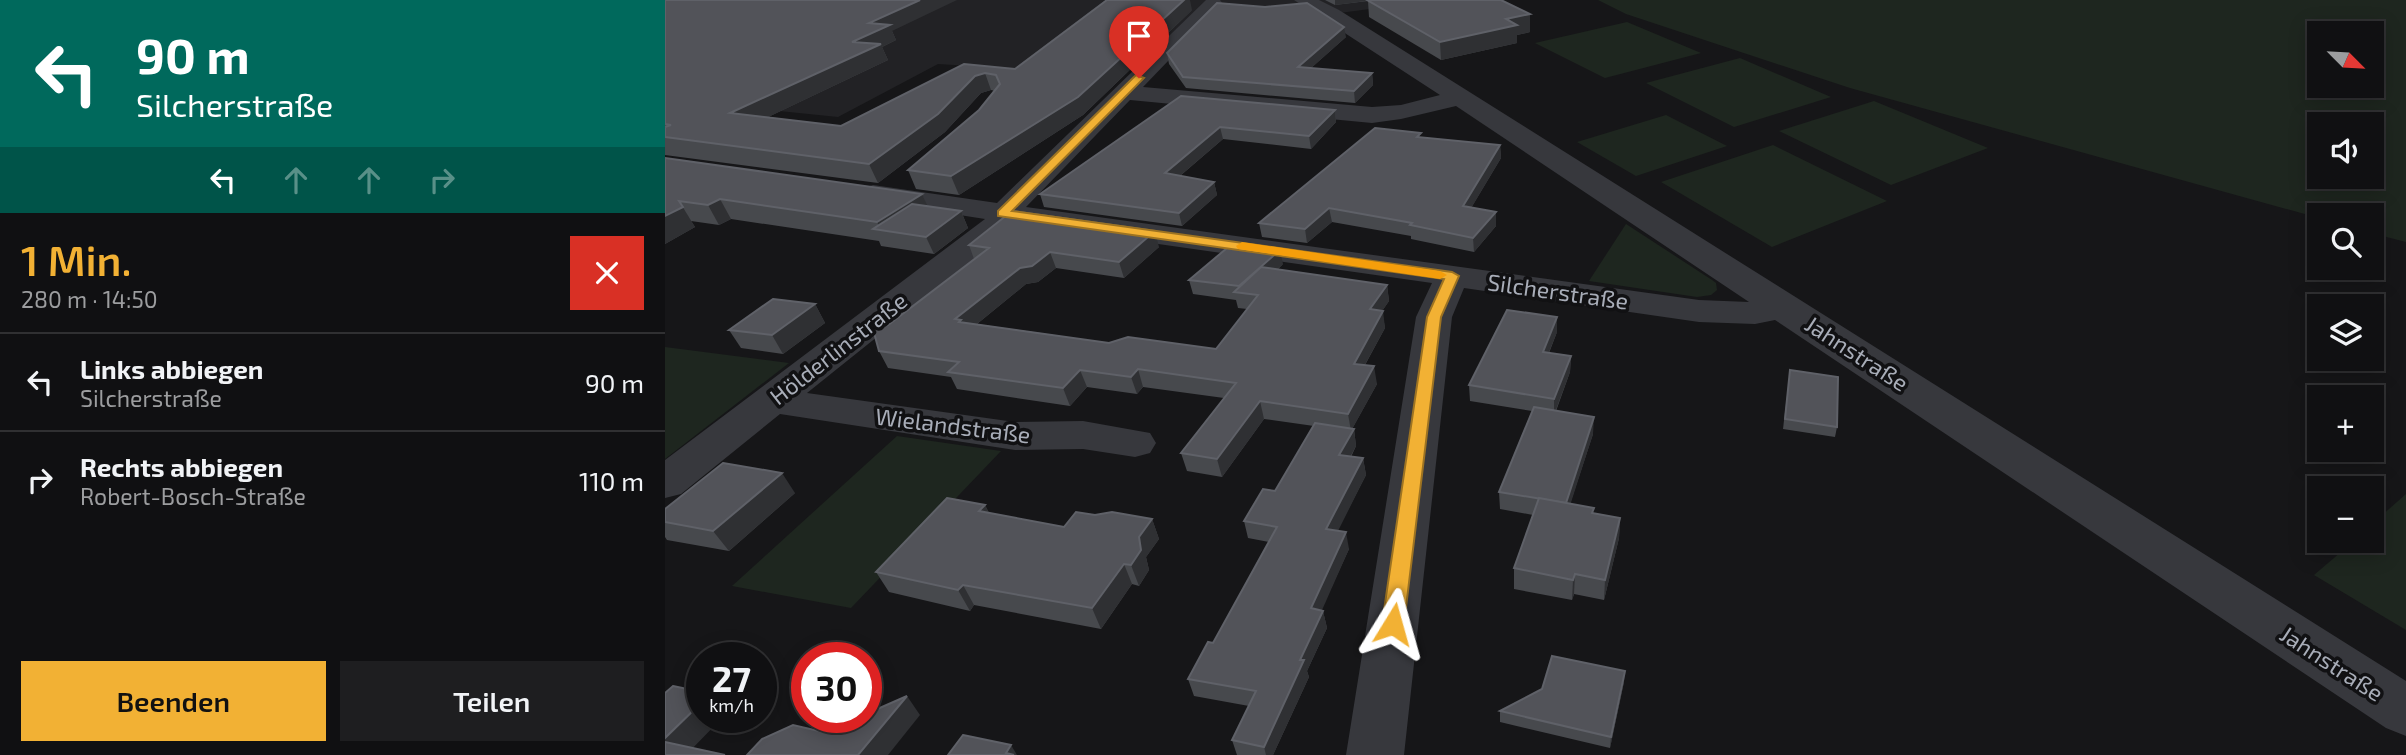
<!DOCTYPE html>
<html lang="de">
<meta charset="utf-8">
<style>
body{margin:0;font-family:"Exo 2",sans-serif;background:#1e1e20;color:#f1f3f6;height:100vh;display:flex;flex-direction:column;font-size:26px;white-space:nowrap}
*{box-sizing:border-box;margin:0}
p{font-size:23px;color:#9c9d9f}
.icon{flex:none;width:38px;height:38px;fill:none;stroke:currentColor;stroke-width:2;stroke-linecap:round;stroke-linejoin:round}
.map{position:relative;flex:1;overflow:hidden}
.panel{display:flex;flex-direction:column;background:#101012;width:665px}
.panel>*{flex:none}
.top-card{background:#00695c;color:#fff;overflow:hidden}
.needle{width:46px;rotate:114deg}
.tools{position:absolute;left:1642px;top:21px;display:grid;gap:14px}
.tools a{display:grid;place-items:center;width:77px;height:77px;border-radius:0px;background:#101012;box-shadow:0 4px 18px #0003,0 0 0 2px #303032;font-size:35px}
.speed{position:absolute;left:21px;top:642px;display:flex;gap:14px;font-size:35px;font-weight:700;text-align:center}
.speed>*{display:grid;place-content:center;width:91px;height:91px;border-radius:50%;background:#101012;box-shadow:0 4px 18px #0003,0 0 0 2px #303032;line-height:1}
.speed small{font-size:18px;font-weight:400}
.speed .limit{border:10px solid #d22;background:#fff;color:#111}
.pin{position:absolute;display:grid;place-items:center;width:60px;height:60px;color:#fff;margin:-72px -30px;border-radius:50% 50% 50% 0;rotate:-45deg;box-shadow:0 0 7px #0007}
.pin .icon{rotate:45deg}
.me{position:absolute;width:77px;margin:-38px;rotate:8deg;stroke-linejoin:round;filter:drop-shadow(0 0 5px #0008)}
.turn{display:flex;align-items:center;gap:24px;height:147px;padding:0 21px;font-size:32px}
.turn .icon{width:91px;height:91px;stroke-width:2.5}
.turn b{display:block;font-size:49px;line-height:60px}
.lanes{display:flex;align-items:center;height:66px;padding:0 21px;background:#0003;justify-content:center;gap:35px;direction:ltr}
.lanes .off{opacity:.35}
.round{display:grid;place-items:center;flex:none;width:74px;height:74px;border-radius:0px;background:#1e1e20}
.summary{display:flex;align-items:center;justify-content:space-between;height:119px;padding:0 21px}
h1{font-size:42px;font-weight:600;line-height:52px;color:#f2b134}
.cta{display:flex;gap:14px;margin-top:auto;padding:14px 21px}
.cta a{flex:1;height:80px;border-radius:0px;background:#f2b134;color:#111;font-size:28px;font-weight:600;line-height:80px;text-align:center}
.cta a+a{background:#1e1e20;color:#f1f3f6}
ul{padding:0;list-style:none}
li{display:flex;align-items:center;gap:21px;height:98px;padding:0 21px;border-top:2px solid #303032}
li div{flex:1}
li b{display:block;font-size:26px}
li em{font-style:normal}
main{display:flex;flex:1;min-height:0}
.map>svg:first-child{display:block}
.built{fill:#222225}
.green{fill:#1e261f;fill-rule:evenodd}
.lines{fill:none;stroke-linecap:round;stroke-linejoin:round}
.street{fill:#37383d;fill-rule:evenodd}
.wall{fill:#47494d}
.shaded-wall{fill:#2f3033}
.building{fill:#525359;stroke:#5f6168;stroke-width:2}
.route{fill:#f2b134;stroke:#9d7322;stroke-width:2}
.slow{fill:#f59e0b}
.labels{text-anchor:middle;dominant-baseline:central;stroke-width:7;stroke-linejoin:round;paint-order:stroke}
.street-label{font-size:23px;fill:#a8adb8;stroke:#111113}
</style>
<main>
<section class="panel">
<div class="top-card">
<div class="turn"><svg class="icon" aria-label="left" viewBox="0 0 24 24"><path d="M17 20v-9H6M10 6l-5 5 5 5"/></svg><div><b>90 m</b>Silcherstraße</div></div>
<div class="lanes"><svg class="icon" aria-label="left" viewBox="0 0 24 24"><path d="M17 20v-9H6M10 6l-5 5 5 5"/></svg><svg class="icon off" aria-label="ahead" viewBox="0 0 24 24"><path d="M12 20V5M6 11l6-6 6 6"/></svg><svg class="icon off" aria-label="ahead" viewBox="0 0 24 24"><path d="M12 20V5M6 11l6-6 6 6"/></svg><svg class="icon off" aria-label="right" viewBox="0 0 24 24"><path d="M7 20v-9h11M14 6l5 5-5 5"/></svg></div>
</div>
<div class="summary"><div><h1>1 Min.</h1><p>280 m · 14:50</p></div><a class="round" style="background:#d93025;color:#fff"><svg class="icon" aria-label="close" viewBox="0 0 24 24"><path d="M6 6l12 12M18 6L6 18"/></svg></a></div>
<ul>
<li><svg class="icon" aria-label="left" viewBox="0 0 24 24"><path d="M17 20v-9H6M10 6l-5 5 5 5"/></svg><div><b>Links abbiegen</b><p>Silcherstraße</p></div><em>90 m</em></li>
<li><svg class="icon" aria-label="right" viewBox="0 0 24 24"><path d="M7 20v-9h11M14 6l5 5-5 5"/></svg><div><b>Rechts abbiegen</b><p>Robert-Bosch-Straße</p></div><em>110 m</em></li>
</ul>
<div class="cta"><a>Beenden</a><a>Teilen</a></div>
</section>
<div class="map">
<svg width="1741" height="755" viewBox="0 0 1741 755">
<rect width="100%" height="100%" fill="#161618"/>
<!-- built -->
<path class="built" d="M149,0H773L667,14L501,49L399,48L371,70L273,64L173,117L95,109Z"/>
<!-- green -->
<g class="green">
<path d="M933,0H1741V242L1706,233V215H1654V218L1185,88L961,14ZM1706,33V86H1654V33ZM1706,124V177H1654V124Z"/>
<path d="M962,22L1036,53L940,78L870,43Z"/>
<path d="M1075,58L1166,97L1069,127L981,83Z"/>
<path d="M1209,101L1323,148L1226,185L1114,131Z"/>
<path d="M1001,115L1062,146L971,176L912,142Z"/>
<path d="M1108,145L1222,201L1107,247L996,182Z"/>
<path d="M961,224L1047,280L1051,283L1052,290L1046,295L1032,297L924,281Z"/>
<path d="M0,347L124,363L0,459Z"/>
<path d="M232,436L336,451L186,608L67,586Z"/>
<path d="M1741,494V630L1649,575L1689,541H1706V525Z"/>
</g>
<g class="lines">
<!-- street -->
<path class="street" d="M541,0H555L558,4L478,87L707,107L736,105L775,95L629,0H654L674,10L1741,681V736L1721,728L1110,320L1090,324L1034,322L799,288L787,317L739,755H681L751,317L767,283L353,224L142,393L350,422L418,421L485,433L491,443L485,453L470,457L418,449L350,450L115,414L16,494L0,498V460L320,219L198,200L193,194L198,188L208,185L332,203ZM465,100L707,123L736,119L791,106L1084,302L1034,300L361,207Z"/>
</g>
<!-- wall -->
<g class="wall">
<path d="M0,0L227,31L231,40L217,47L223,60L103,117L176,126L299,64L350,69L527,10L418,115L294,195L251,189L243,170L314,110L330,91L326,90L316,93L280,132L213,183L0,155Z"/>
<path d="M660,0H836L865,32L852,35V43L776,60L704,17L703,1L670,5Z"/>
<path d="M681,37L646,68L707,73L708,85L690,103L521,88L504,64L502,53Z"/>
<path d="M516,96L670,110L671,122L646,149L558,139L515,176L549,182L552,195L517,226L379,207L375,194Z"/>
<path d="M756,137L835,145L836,158L806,208L831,212V226L809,252L746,239V236L667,222L642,243L597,237L594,223Z"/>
<path d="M0,158L257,194L262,207L296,211L303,228L269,254L216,246L214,241L66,219L54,225L26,221L30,227L0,244Z"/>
<path d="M304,245L494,247L459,278L391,268L373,282L361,284L312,324L444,343L551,349L582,309L573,308L571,300L528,294L524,280L618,264L613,269L722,285L724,301L717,311L720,328L700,365L712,384L687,429H689L691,446L686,457L698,458L701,475L672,531L684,549L656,610L658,611L662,628L642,671L644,677L608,755H572L567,740L584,706L529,696L523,679L548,643L604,542L583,538L579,521L610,491L649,426L599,419L557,477L522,471L516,453L559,398L478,387L472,394L422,387L405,406L292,389L286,377L223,368L214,351L223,325L309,259Z"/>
<path d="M150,304L160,323L118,354L76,348L64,330Z"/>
<path d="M892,332L884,353L906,356L905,372L891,411L928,434L905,504L928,513L955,518L954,538L939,600L909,594L907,600L849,589V568L868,515L835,509L834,492L867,411L805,401L804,385Z"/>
<path d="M1125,370L1172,427L1170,437L1118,429Z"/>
<path d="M130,493L64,551L2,540L0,537V509Z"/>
<path d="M320,505L324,513L399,527L430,515L487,519L494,539L481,557L484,570L474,586L467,584L436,629L309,605L305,611L224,592L211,572Z"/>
<path d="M959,682L945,748L835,722V711Z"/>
</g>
<!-- shaded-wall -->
<g class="shaded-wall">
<path d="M255,0H292L227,31L231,40L217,47L223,60L74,131L65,113L187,42L204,23Z"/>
<path d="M519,0H525L527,10L418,115L294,195L286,176Z"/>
<path d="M670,0H709L670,5Z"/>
<path d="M865,14V32L852,35V43L776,60L775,42L841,19Z"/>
<path d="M679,27L681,37L635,78L633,67Z"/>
<path d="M320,73L326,90L316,93L280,132L213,183L204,164L310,76Z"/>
<path d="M707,73L708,85L690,103L689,91Z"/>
<path d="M670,110L671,122L646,149L644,136Z"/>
<path d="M555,127L558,139L503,186L500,173Z"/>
<path d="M835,145L836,158L799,220L798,206Z"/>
<path d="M549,182L552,195L517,226L514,213Z"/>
<path d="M257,194L266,214L216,230L212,222Z"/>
<path d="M55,199L66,219L54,225L43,205Z"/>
<path d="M14,201L30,227L0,244V216Z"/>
<path d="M664,208L667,222L642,243L640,229Z"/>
<path d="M296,211L303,228L269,254L261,237Z"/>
<path d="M831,212V226L809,252L808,238Z"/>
<path d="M490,231L494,247L459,278L454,262Z"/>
<path d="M615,250L618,264L585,294L575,292L574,286Z"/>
<path d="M385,252L391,268L373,282L361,284L302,332L290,319L355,268Z"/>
<path d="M722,285L724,301L707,326L705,309Z"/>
<path d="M150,304L160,323L118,354L107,335Z"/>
<path d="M718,311L720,328L691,381L689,364Z"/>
<path d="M892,317V332L878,367V352Z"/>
<path d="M906,356L905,372L889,415V399Z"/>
<path d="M709,366L712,384L686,431L683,414Z"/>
<path d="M473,369L478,387L472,394L466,377Z"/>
<path d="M415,370L422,387L405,406L398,388Z"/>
<path d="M595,401L599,419L557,477L552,459Z"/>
<path d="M929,417L928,434L900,521V504Z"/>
<path d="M689,429L691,446L677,472L674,455Z"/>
<path d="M698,458L701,475L665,547L661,529Z"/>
<path d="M117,473L130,493L64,551L48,531Z"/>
<path d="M320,505L330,525L314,511Z"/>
<path d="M955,518L954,538L939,600L940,580Z"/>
<path d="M487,519L494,539L481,557L484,570L474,586L466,565L474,537Z"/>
<path d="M681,532L684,549L650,626L646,608Z"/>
<path d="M459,564L467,584L436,629L427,608Z"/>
<path d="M910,574L909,594L907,600L908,580Z"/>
<path d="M298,585L309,605L305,611L293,590Z"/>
<path d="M658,611L662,628L642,671L644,677L608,755H601L599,747L635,660Z"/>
<path d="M960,671L959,682L945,748L946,737Z"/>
<path d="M242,696L255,715L223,755H193Z"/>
<path d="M37,702V718H57L21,755L0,745V738Z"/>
<path d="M346,745L352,755H342L341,753Z"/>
</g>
<!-- building -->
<g class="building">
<path d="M0,0H255L204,23L225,25L187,42L216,44L65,113L176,126L299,64L350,69L442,0H519L413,97L286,176L243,170L314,110L335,84L331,75L320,73L310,76L273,114L204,164L0,137V127L6,125L0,124Z"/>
<path d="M702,0H836L865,14L841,19L852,25L775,42Z"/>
<path d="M552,3L600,7L642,3L679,27L633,67L707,73L689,91L518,77L502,53Z"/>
<path d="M516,96L670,110L644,136L555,127L500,173L549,182L514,213L375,194Z"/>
<path d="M710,128L756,133L752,137L835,145L798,206L831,212L808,238L745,225L747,223L664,208L640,229L594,223Z"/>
<path d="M0,158L257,194L212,222L55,199L43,205L14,201L18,207L0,216Z"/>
<path d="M247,204L296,211L261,237L208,229Z"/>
<path d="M347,211L490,231L454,262L385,252L367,266L355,268L290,319L296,320L294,322L444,343L463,337L551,349L593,295L569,292L596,267L722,285L705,309L718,311L689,364L709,366L683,414L595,401L552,459L516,453L571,383L473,369L466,377L415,370L398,388L283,372L294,362L214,351L208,329L223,325L324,248L304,245Z"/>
<path d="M568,243L615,250L574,286L524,280Z"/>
<path d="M108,299L150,304L107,335L64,330Z"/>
<path d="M842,310L892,317L878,352L906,356L889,399L804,385Z"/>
<path d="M1125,370L1173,377L1172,427L1120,419Z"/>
<path d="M869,407L929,417L901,503L834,492Z"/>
<path d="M650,423L689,429L674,455L698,458L661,529L681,532L646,608L658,611L635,660H639L599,747L567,740L591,691L523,679L543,642L548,643L612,527L579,521L598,489L610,491Z"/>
<path d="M58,463L117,473L48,531L0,522V509Z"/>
<path d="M282,498L320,505L314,511L399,527L411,512L430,515L447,512L487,519L474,537L476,550L466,565L459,564L427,608L298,585L293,590L211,572Z"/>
<path d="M874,498L929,508L927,513L955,518L940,580L910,574L908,580L849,568Z"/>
<path d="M887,656L960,671L946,737L835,711L877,689Z"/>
<path d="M8,686L37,692V702L0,738V693Z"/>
<path d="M242,696L193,755H82L97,739L128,725L158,732L192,718H201V714Z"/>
<path d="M298,735L346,745L341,753L349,755H283Z"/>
<path d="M0,742L60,755H0Z"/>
</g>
<!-- route -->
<path class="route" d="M471,75L479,78L347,211L787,272L794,276L776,317L739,624L735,630L728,633L721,630L717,624L762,317L779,279L333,216V211Z"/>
<!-- slow -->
<path class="slow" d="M577,242L775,271L782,275L775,279L573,249L571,246Z"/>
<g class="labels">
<!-- street labels -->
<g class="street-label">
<text transform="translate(893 291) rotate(8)">Silcherstraße</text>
<text transform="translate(173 348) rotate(-38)">Hölderlinstraße</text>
<text transform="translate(1192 353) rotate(33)">Jahnstraße</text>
<text transform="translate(288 425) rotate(7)">Wielandstraße</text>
<text transform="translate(1667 663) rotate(33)">Jahnstraße</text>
</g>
</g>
</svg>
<div class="tools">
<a><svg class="needle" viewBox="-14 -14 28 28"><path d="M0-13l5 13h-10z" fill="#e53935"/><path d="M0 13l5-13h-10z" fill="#9c9d9f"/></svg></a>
<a><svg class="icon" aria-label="sound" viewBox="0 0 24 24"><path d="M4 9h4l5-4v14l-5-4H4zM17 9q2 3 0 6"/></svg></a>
<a><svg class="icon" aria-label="search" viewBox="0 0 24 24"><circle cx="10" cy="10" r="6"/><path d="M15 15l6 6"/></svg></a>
<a><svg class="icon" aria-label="layers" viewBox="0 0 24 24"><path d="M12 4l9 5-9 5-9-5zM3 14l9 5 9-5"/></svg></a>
<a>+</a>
<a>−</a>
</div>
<div class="speed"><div>27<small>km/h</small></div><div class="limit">30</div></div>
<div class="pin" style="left:474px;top:78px;background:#d93025"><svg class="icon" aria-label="arrive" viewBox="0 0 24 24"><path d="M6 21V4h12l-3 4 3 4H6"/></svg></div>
<svg class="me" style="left:728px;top:624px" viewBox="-20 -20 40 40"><path d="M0-17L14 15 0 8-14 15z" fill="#f2b134" stroke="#fff" stroke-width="4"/></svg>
</div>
</main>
